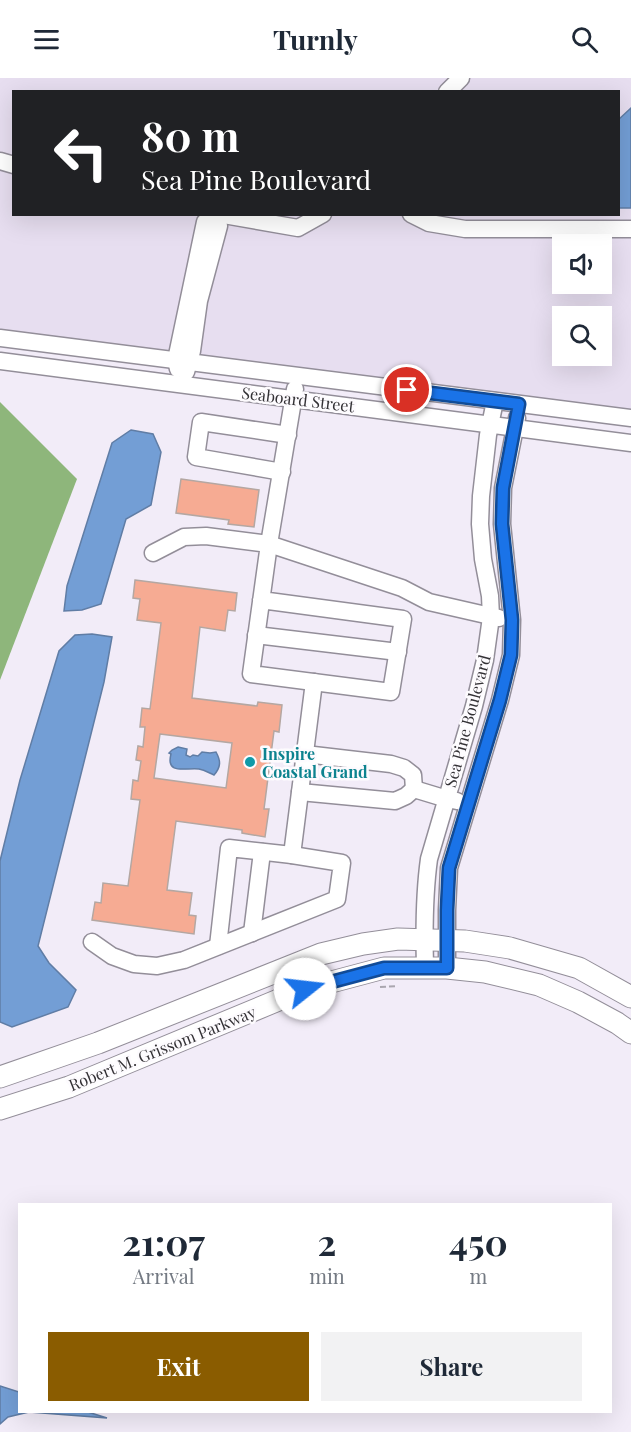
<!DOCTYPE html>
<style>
body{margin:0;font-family:"Playfair Display",serif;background:#f2f2f3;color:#1f2937;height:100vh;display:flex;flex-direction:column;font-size:22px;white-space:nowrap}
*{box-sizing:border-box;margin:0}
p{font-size:20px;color:#747a83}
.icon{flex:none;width:33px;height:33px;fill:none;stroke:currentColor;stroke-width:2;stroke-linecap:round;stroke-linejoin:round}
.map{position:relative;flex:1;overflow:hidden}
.sheet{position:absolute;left:18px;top:1125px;width:594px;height:210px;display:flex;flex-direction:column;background:#fff;border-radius:0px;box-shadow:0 6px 24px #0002}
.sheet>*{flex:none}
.guide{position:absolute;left:12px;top:12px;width:608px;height:126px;border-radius:0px;box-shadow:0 6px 24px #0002;background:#202124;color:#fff;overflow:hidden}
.buttons{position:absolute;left:552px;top:156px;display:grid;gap:12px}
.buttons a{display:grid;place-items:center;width:60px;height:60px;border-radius:0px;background:#fff;box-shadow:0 6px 24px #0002;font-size:30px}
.pin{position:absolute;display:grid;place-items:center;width:51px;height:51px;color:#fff;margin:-26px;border:3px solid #fff;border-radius:50%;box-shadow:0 2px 6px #0007}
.me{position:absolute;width:66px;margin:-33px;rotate:74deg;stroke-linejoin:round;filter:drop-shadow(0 0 4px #0008)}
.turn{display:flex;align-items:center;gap:21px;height:126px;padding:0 30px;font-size:27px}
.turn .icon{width:78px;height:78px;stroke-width:2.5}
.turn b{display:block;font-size:42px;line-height:51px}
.eta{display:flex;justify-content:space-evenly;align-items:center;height:102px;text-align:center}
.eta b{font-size:36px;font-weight:700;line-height:42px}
.cta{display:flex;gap:12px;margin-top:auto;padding:12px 30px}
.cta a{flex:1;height:69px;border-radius:0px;background:#8a5c00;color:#fff;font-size:24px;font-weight:700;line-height:69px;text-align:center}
.cta a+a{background:#f2f2f3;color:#1f2937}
header{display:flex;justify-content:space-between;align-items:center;height:78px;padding:0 30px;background:#fff;font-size:27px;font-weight:700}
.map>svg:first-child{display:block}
.built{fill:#e7def0;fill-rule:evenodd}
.forest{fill:#8eb67b}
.water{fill:#739ed5;stroke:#607da5;stroke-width:1.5}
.building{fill:#f6ab93;stroke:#b4a7a2;stroke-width:1.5;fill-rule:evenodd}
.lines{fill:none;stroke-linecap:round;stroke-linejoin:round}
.minor-casing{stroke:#938e99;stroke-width:19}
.major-casing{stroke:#938e99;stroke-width:23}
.path{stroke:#aaa6af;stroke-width:2;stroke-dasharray:6 3;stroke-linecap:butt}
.minor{stroke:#fff;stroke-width:16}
.major{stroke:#fff;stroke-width:21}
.route-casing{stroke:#114b97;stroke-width:15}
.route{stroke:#1a73e8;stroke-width:10}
.culture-dot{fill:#0f9aa8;stroke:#fdfbfe;stroke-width:2}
.labels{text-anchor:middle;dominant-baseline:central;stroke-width:5;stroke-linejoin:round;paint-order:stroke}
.street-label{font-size:16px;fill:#333135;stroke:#fdfbfe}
.culture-label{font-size:16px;font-weight:bold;fill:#0d838f;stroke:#fdfbfe;text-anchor:start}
</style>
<header><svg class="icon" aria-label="menu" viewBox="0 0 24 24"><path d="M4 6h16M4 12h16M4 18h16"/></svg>Turnly<svg class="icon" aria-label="search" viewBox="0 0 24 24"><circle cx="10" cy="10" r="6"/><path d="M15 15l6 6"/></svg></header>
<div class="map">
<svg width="631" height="1354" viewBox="0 0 631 1354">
<rect width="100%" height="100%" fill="#f2ecf8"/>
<!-- built -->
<path class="built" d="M0,0H631V340L0,260ZM14,14H618V136H14ZM562,166H602V206H562ZM562,238H602V278H562Z"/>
<!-- forest -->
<path class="forest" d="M0,324L77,401L0,602Z"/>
<!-- water -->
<g class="water">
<path d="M631,30V130H618V42Z"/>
<path d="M131,352L153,356L161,374L151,427L126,441L101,526L82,532L64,533L67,508L112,365Z"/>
<path d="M92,556L112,559L104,604L38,868L49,885L76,912L68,929L12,949L0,944V783L20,702L59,573L75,557Z"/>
<path d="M178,669L187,671L186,677L190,679L193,677L198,678L202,674L210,675L216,674C221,683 221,689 214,697C209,695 205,692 199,691C188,689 165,698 171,676L169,675L172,672Z"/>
<path d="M0,1308L19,1314L20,1334H88L107,1340L29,1334L8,1339L0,1346Z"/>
</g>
<!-- building -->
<g class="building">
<path d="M181,401L259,412L254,449L228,446L229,442L176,435Z"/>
<path d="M135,502L237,515L235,533L228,532L225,553L200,549L192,620L257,628L258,624L282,627L279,654L274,653L264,731H269L265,759L242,755V752L176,743L167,812L192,815L189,837L196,838L194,856L92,842L95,824L101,825L103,805L128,808L140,722L131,721L133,702L138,703L141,683L136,682L138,668L143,669L145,649H140L142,630L150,631L161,545L137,542L140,521L133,520ZM160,656L232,665L226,710L154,700Z"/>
</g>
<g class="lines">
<!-- minor casing -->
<g class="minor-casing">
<g id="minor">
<path d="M447,14L461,0"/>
<path d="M0,83L14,87"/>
<path d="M218,136L298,150L323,136"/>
<path d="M411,136L429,145L465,151H631"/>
<path d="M0,260L631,340"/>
<path d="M0,283L631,365"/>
<path d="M178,291L176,282L205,144L215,136"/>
<path d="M186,294L192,273L199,223L219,148L216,136"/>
<path d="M295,311L269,466L402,510L429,524L499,540"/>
<path d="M282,394L196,379L201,344L288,357"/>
<path d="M153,475L184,459L206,458L269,466L251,596L391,614L403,541L261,522"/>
<path d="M256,557L398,574"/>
<path d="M305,676L391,686L404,690L413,697L414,711"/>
<path d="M414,711L447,721L457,723"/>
<path d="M300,714L395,723L406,718L414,711"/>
<path d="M252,855L262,774"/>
<path d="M92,864L112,878L134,886L157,888L184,882L337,821L342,785L292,777L314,604"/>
<path d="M218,868L229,770L292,777"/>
<path d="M425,889C424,853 424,817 429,781L474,628L485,582L491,539L490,518L483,481L480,446L481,418L488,357L495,323"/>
<path d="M447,890V832L449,790L500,622L511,577L512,542L502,446L503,410L517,340"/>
</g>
</g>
<!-- major casing -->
<g class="major-casing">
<g id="major">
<path d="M0,999L98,965L321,876L363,866L398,861L465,863L510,870L579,890L631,919"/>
<path d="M0,1031L69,1009L305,911L384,890H447L485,894L539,907L578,924L617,945L631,955"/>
</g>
</g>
<!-- path -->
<path class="path" d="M380,909L398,908"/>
<!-- minor -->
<use href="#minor" class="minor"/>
<!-- major -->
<use href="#major" class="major"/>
</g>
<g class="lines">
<!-- route casing -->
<g class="route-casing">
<path id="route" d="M305,911L384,890H447V832L449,790L500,622L511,577L512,542L502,446L503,410L519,326L407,312"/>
</g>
<!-- route -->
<use href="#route" class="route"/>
</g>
<!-- markers -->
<circle class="culture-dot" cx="250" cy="684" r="6"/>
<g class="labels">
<!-- street labels -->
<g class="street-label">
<text transform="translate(298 321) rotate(7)">Seaboard Street</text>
<text transform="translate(467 643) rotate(-75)">Sea Pine Boulevard</text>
<text transform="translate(162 970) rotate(-22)">Robert M. Grissom Parkway</text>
</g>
<!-- culture labels -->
<g class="culture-label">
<text x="262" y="675">Inspire<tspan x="262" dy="18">Coastal Grand</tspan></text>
</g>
</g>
</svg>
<div class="buttons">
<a><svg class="icon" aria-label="sound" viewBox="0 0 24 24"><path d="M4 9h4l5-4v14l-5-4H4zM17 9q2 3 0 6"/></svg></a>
<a><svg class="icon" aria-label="search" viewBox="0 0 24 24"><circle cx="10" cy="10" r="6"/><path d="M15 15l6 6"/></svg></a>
</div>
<div class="pin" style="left:407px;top:312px;background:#d93025"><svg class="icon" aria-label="arrive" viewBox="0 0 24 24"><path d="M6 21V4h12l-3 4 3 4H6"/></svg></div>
<svg class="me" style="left:305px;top:911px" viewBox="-20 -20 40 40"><circle r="19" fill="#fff"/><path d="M0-13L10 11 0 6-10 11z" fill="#1a73e8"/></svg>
<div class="guide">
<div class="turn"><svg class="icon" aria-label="left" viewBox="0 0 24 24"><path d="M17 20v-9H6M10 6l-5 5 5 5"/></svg><div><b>80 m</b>Sea Pine Boulevard</div></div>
</div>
<section class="sheet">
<div class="eta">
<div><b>21:07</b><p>Arrival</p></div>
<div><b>2</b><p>min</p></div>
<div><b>450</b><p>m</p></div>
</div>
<div class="cta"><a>Exit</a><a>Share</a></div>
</section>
</div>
